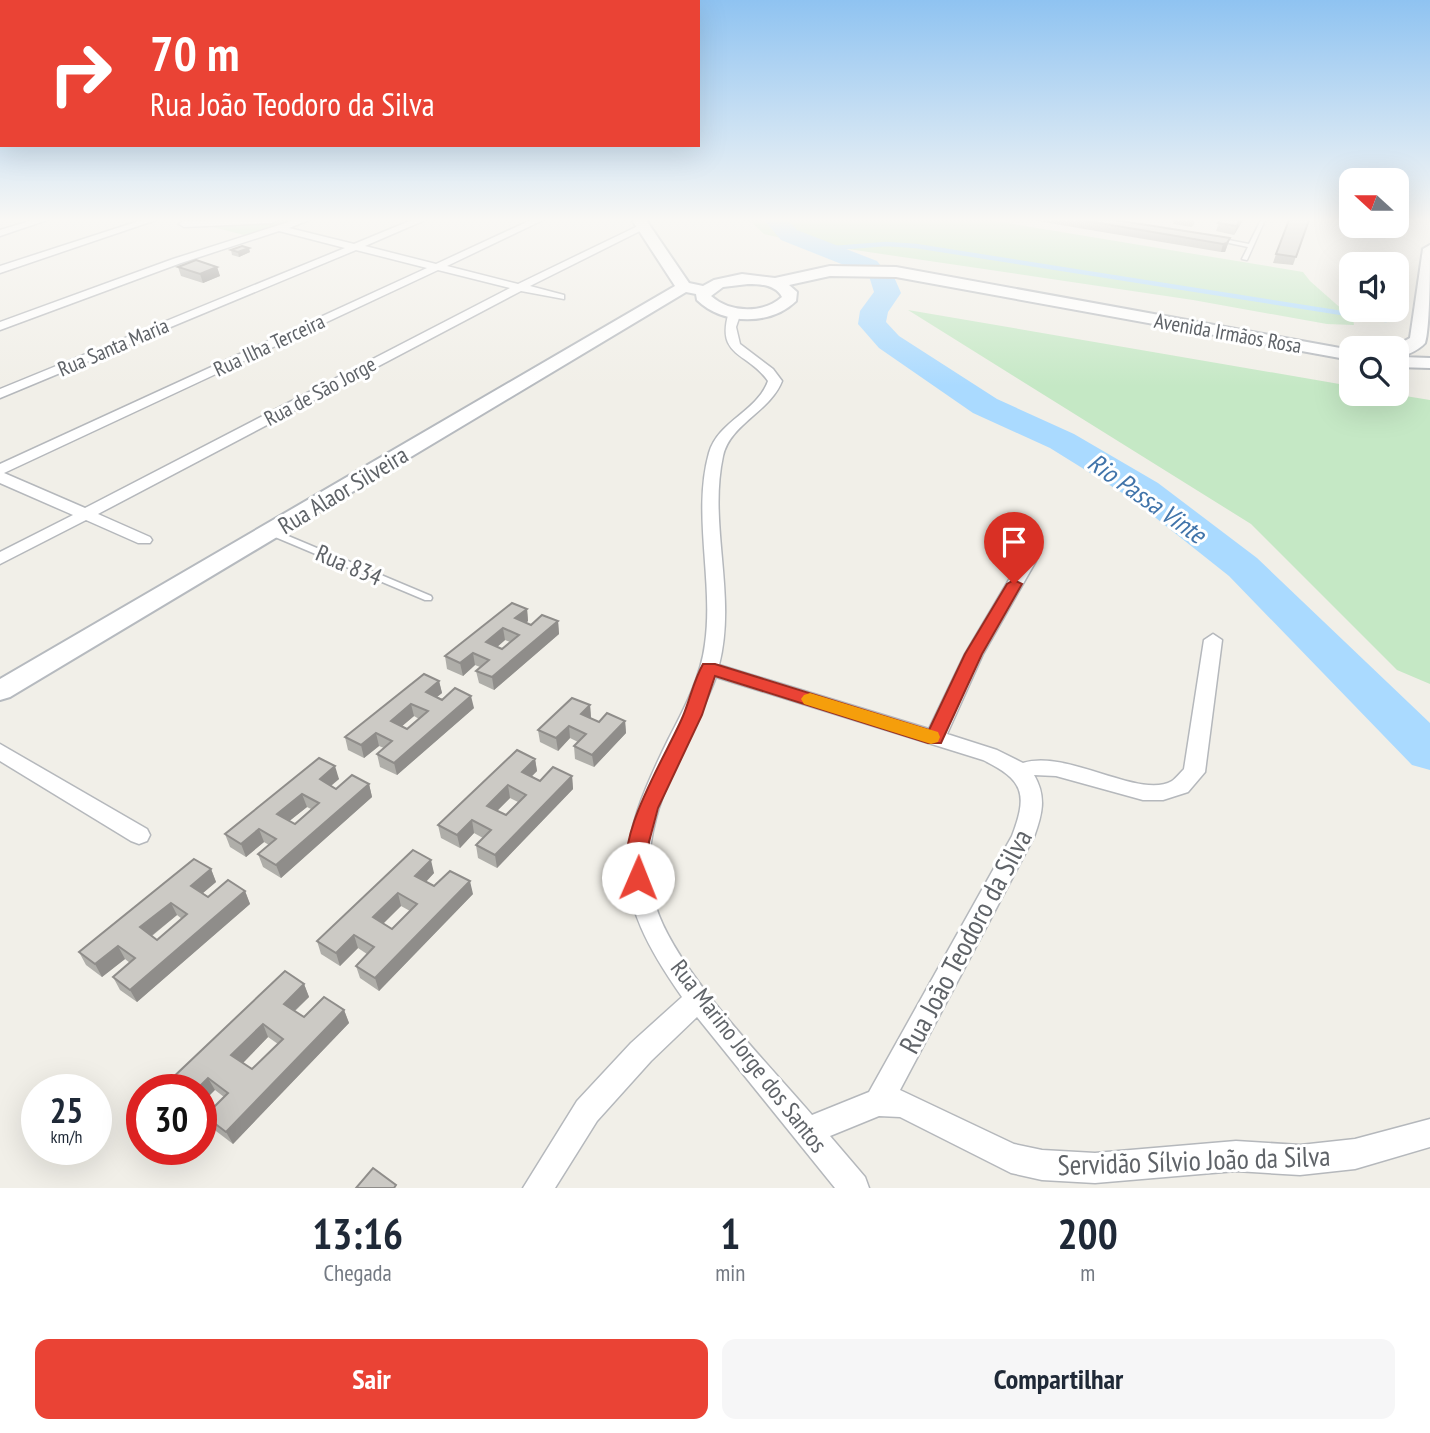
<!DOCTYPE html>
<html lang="pt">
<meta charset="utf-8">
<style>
body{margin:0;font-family:"PT Sans Narrow",sans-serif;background:#f6f6f7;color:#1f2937;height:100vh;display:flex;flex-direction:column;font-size:26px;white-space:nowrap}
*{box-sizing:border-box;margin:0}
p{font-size:23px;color:#747a83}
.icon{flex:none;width:38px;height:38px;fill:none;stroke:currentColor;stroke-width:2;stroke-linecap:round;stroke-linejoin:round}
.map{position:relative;height:1188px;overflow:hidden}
.drawer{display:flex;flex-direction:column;background:#fff;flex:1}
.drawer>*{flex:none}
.guide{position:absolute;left:0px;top:0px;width:700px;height:147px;box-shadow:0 7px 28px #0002;background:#ea4335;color:#fff;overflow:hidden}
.needle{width:46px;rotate:291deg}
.fabs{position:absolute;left:1339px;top:168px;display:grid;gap:14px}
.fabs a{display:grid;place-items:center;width:70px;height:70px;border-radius:14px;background:#fff;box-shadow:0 7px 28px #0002;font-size:35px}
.speed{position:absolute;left:21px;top:1074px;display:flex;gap:14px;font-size:35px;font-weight:700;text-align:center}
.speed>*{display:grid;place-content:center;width:91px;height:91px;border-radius:50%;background:#fff;box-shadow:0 7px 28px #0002;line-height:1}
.speed small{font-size:18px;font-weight:400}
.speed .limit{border:10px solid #d22;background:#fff;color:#111}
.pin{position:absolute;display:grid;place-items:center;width:60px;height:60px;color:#fff;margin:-72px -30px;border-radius:50% 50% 50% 0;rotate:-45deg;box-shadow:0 0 7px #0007}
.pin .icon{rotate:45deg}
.me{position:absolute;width:77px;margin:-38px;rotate:1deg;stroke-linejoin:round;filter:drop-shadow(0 0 5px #0008)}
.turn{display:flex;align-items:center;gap:24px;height:147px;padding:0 35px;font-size:32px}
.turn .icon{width:91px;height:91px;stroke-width:2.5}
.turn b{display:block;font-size:49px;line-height:60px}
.eta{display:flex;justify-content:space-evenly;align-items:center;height:119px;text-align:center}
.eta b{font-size:42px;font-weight:600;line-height:49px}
.cta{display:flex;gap:14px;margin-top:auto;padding:14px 35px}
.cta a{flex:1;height:80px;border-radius:14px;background:#ea4335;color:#fff;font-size:28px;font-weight:600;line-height:80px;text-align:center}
.cta a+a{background:#f6f6f7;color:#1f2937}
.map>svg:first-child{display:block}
.green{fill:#c5e8c5}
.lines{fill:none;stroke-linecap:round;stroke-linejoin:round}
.stream{stroke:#aadaff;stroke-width:4.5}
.river{fill:#aadaff;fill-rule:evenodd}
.lane-casing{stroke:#b5b8bc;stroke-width:3}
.street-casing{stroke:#b5b8bc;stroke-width:3}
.secondary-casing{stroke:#b6babf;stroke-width:4}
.lane{fill:#fff;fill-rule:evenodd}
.street{fill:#fff;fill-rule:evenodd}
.secondary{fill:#fff;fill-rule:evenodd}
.wall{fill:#afaea9;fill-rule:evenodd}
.shaded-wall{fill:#8f8d8a}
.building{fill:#cccac5;stroke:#8f8d8a;stroke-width:2;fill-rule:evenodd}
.route{fill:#ea4335;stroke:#982c22;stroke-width:2}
.slow{fill:#f59e0b}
.labels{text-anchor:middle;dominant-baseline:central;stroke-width:6;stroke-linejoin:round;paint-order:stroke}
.far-street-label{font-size:21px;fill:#5f6368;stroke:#fff}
.street-label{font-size:24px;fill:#5f6368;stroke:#fff}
.water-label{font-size:26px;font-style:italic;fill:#4174aa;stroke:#fff}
.near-street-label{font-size:28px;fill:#5f6368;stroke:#fff}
</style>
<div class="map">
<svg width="1430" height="1188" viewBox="0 0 1430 1188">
<rect width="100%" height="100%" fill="#f1efe8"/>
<!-- green -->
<g class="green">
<path d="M286,220H296L248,236L205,225Z"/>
<path d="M741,220H989L1303,272L1310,281L1353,319L1354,325L1327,324L1193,300L794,241L764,234L751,222Z"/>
<path d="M908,310L1351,386V394H1393L1430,400V684L1397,670L1251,524Z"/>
</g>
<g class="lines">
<!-- stream -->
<path class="stream" d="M821,249L886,244L916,246L1386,320"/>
<!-- river -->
<path class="river" d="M764,220H788L797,230L877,261L881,266L879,269L891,270L901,293L888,312L886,322L899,336L997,399L1074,434L1158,483L1257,558L1430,723V770L1412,765L1229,576L1132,499L1050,448L973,413L879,348L858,324L860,311L874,292L869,276L871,273L859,271L781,240Z"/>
<!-- lane casing -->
<g class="lane-casing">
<g id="lane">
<path d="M1261,220H1265L1247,260L1242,259L1248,247L1215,240L1218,238L1249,244Z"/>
<path d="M268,530H274L431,596L432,598L431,600H425L268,534L267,532Z"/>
</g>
</g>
<!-- street casing -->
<g class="street-casing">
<g id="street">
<path d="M33,220H47L0,236V230Z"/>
<path d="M142,220H156L0,273V266Z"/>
<path d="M213,220H277L272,223L184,227L179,224L184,221Z"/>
<path d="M295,220H309L289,228L354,244L412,220H425L365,246L436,264L531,220H543L447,266L518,284L640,225L648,227L530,286L564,295V299L521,291L98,514L150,537L152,540L150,543H138L86,520L0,564V552L73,515L0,483V464L427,268L356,250L0,398V389L345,248L279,231L181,263L0,330V322L173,259ZM438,270L510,288L85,508L4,473Z"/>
<path d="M735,309L741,312L736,327L740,344L773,369L782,381C770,412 730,424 723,456C708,525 737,595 719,665L929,729L965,654L1020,561L1022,557H1034L1036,561L983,654L947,734L997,750L1023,763C1068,749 1140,800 1172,781C1176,778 1180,773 1184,769L1204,640L1213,634L1222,640L1205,772L1188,792L1163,800H1143L1056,776L1034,775C1047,797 1042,815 1034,837L900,1090L1014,1144L1042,1150L1095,1153L1236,1141L1300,1145L1355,1139L1430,1119V1147L1355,1169L1300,1175L1236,1171L1095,1183L1042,1180L1011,1173L900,1117L879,1116L830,1136L865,1177L869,1188H835L697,1017L651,1061L597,1121L555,1188H523L577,1101L631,1043L682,997C609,893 614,849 669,738C684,709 701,677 705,644C714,582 692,513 709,453C718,421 757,412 768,381C748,352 715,357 729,312ZM716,677L983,760C1024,780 1028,794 1012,836L869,1092L812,1115C767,1062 676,971 656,907C646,878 648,848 656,818C669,769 698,725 716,677Z"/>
<path d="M0,744L147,829L150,835L147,841L139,844L131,841L0,761Z"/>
</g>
</g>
<!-- secondary casing -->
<g class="secondary-casing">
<g id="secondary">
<path d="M632,220H646L689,283L703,286L714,280L742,274L775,278L830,266L896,267L1351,350V360L896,277L830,276L789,285L797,292L796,301C770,326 723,325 697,300L696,294L686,292L10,697L0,700V679L675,286ZM748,284C761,284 776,285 782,297C763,314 730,313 711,296L723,287Z"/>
<path d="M1430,245C1430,264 1430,329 1425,343C1419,350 1410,353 1402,357L1430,358V368L1396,367V348H1392L1410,338L1423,249Z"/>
</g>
</g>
<!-- lane -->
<use href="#lane" class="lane"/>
<!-- street -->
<use href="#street" class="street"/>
<!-- secondary -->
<use href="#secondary" class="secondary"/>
</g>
<!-- wall -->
<g class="wall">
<path d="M1031,220H1115L1230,238L1225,252H1221Z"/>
<path d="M1174,220H1196L1192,227L1173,224Z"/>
<path d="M1220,220H1243L1234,235L1216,231Z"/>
<path d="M1309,220L1293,265L1273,263L1276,254Z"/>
<path d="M231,250L250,252L239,257L232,255Z"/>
<path d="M178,267H217L220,276L203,283L181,276Z"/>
<path d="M527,609L528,621L526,623L531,625L558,621L559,634L494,690L479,683L476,671L480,667L475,665L463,676L447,669L445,656ZM505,640L510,642L502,649L497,647Z"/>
<path d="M439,681L442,693L437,697L474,708L397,775L380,767L377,754L384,748L379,746L364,758L348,750L345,737ZM414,716L419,719L407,729L402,726Z"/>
<path d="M590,705L591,718L599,722L625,721L626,733L594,767L575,759L574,746L578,742L570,738L558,751L540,742L538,730Z"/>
<path d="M319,758L339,779L331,786L336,789L369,784L372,797L281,878L263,867L258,854L269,845L264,842L246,857L230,847L225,834ZM307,807L311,809L295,824L289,821Z"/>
<path d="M535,759L537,771L532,776L540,781L572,776L573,789L497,868L478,858L476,845L483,838L474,833L460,848L441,838L438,825ZM510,798L518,802L506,815L497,811Z"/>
<path d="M413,850L434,873L426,882L434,886L473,894L379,991L360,978L356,966L367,954L358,948L340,966L321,954L317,941ZM401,906L410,911L392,929L383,923Z"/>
<path d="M211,869L216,882L203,893L208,897L245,891L250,904L137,1002L120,990L113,977L130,963L125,959L102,977L86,965L79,952ZM177,915L182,919L157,940L152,936Z"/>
<path d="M304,984L309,997L295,1011L304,1017L344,1010L349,1023L233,1144L212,1128L205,1116L224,1097L215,1090H168L165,1085ZM268,1037L278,1044L252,1069L243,1063Z"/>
</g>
<!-- shaded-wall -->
<g class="shaded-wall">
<path d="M1240,220H1243L1234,235L1237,226Z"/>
<path d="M1230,238L1225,252H1221L1223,244Z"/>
<path d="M249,248L250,252L239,257L238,252Z"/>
<path d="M217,267L220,276L203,283L200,274Z"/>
<path d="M527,609L528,621L517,630L515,618Z"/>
<path d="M558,621L559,634L494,690L492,677Z"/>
<path d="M503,628L505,640L488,655L486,642Z"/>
<path d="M473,653L475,665L463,676L460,663Z"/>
<path d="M439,681L442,693L428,704L426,692Z"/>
<path d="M471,696L474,708L397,775L394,763Z"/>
<path d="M411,704L414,716L394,733L391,721Z"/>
<path d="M590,705L591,718L581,714Z"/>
<path d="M625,721L626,733L594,767L592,755Z"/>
<path d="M569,726L570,738L558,751L556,738Z"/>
<path d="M376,733L379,746L364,758L361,745Z"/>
<path d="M535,759L537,771L524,784L522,772Z"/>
<path d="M335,766L339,779L323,792L320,779Z"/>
<path d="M572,776L573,789L497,868L495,855Z"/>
<path d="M369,784L372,797L281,878L276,865Z"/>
<path d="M508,785L510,798L490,818L487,806Z"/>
<path d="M302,794L307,807L282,827L277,814Z"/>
<path d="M472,820L474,833L460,848L457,835Z"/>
<path d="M259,829L264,842L246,857L241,844Z"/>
<path d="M431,860L434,873L419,889L415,876Z"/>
<path d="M211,869L216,882L197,898L191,886Z"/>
<path d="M470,881L473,894L379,991L375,978Z"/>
<path d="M245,891L250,904L137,1002L130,990Z"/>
<path d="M398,893L401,906L377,930L373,917Z"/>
<path d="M171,903L177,915L146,940L140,927Z"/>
<path d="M354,935L358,948L340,966L336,953Z"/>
<path d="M118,946L125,959L102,977L95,964Z"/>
<path d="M304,984L309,997L289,1016L284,1004Z"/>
<path d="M344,1010L349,1023L233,1144L226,1132Z"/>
<path d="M263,1024L268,1037L238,1068L231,1055Z"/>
<path d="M208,1078L215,1090L201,1104V1090H196Z"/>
</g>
<!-- building -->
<g class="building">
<path d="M1082,220H1115L1230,238L1227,243L1223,244Z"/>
<path d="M1220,220H1240L1237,226L1218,223Z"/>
<path d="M1289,220H1309L1296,257L1276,254Z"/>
<path d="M242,246L249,248L238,252L231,250Z"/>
<path d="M196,260L217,267L200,274L178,267Z"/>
<path d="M512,603L527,609L515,618L531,625L542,615L558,621L492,677L476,671L489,660L473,653L460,663L445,656ZM503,628L519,635L502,649L486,642Z"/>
<path d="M424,674L439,681L426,692L442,700L455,688L471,696L394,763L377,754L392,741L376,733L361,745L345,737ZM411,704L428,711L407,729L391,721Z"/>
<path d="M572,698L590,705L581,714L599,722L607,713L625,721L592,755L574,746L586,734L569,726L556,738L538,730Z"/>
<path d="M517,750L535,759L522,772L540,781L553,767L572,776L495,855L476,845L491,830L472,820L457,835L438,825ZM508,785L526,795L506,815L487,806Z"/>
<path d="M319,758L335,766L320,779L336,789L352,775L369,784L276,865L258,854L276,839L259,829L241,844L225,834ZM302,794L319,803L295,824L277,814Z"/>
<path d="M413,850L431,860L415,876L434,886L450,871L470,881L375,978L356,966L374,947L354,935L336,953L317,941ZM398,893L417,904L392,929L373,917Z"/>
<path d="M194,859L211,869L191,886L208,897L228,880L245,891L130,990L113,977L135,958L118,946L95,964L79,952ZM171,903L187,914L157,940L140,927Z"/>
<path d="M285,971L304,984L284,1004L304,1017L324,997L344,1010L226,1132L205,1116L228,1093L208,1078L196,1090H172L165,1085ZM263,1024L283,1039L252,1069L231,1055Z"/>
<path d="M373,1168L396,1185L394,1188H356Z"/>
</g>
<!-- sky -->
<linearGradient id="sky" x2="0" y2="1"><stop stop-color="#8fc3f1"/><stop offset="0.57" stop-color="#f9f8f5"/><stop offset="1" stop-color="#f9f8f5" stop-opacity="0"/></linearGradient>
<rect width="1430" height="386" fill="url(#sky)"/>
<!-- route -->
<path class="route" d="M1014,580L1022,584L982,654L941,743H928L715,676L702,715L658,808L649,842V878L646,884L638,887L631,884C609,843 667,755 683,716C690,699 694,680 703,664H715L929,730L965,654L1007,584Z"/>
<!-- slow -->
<path class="slow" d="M810,693L938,732L940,737L938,742L931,744L804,704L801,699L804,695Z"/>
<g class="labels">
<!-- far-street labels -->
<g class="far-street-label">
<text transform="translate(1228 333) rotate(10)">Avenida Irmãos Rosa</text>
<text transform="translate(269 345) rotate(-25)">Rua Ilha Terceira</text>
<text transform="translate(113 347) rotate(-23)">Rua Santa Maria</text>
<text transform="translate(320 391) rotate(-28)">Rua de São Jorge</text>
</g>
<!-- street labels -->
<g class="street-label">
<text transform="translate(343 490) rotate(-31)">Rua Alaor Silveira</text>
<text transform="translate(349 565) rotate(23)">Rua 834</text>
<text transform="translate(749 1056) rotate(52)">Rua Marino Jorge dos Santos</text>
</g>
<!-- water labels -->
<g class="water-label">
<text transform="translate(1147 498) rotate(35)">Rio Passa Vinte</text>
</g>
<!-- near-street labels -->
<g class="near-street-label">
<text transform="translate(965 941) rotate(-62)">Rua João Teodoro da Silva</text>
<text transform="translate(1194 1160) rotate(-2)">Servidão Sílvio João da Silva</text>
</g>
</g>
</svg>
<div class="fabs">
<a><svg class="needle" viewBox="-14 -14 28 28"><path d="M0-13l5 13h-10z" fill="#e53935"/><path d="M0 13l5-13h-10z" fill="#747a83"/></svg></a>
<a><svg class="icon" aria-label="sound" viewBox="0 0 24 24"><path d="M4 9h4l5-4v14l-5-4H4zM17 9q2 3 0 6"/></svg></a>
<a><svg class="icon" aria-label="search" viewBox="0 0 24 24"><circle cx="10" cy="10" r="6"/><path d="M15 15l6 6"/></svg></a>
</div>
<div class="speed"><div>25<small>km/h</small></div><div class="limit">30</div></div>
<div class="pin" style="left:1014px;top:584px;background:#d93025"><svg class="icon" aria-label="arrive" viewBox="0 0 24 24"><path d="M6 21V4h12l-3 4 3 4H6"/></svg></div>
<svg class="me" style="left:638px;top:878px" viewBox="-20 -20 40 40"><circle r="19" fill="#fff"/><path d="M0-13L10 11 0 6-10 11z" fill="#ea4335"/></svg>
<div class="guide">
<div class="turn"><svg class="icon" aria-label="right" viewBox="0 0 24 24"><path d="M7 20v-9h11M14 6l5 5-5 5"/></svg><div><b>70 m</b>Rua João Teodoro da Silva</div></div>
</div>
</div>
<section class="drawer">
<div class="eta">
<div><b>13:16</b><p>Chegada</p></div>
<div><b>1</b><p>min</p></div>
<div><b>200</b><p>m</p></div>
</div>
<div class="cta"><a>Sair</a><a>Compartilhar</a></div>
</section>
